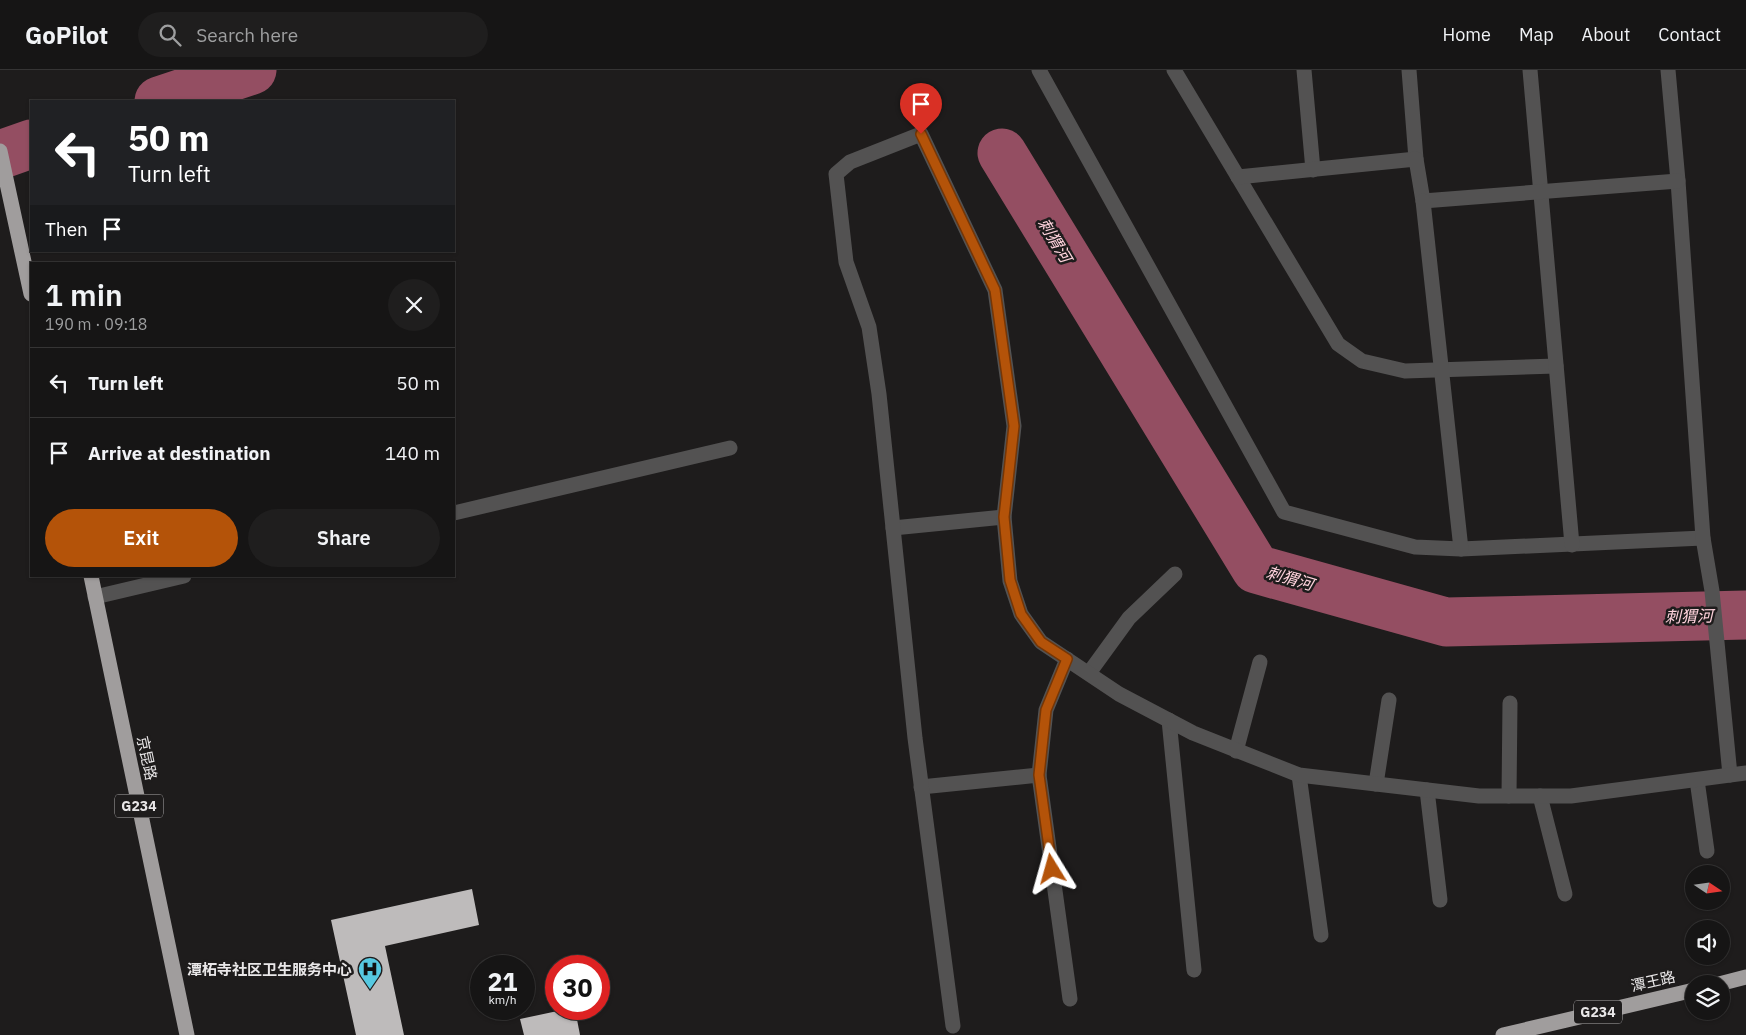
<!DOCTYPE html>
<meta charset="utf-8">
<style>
body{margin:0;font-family:"IBM Plex Sans","Noto Sans SC",sans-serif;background:#1f1e1e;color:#f1f3f6;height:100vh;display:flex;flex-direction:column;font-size:19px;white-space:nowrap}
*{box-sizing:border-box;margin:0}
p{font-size:16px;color:#9e9fa0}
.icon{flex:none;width:28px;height:28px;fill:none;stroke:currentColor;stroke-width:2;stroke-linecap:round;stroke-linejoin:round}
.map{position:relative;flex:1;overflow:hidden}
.drawer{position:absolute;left:30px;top:192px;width:425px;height:315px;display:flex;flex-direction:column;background:#161515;border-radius:0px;box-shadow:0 1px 4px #0004,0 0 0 1px #353434}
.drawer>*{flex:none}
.guide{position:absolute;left:30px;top:30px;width:425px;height:152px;border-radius:0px;box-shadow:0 1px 4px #0004,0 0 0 1px #353434;background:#202124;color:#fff;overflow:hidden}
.needle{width:32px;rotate:103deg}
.fabs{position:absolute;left:1685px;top:795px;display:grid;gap:10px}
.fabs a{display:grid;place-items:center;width:45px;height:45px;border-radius:50%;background:#161515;box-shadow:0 1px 4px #0004,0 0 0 1px #353434;font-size:25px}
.speed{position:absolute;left:470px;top:885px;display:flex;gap:10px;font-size:25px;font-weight:700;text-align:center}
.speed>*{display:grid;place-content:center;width:65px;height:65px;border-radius:50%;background:#161515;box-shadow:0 1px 4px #0004,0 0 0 1px #353434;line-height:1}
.speed small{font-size:12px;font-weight:400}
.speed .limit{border:8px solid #d22;background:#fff;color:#111}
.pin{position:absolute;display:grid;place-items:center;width:42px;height:42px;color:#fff;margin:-51px -21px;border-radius:50% 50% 50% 0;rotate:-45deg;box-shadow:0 0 5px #0007}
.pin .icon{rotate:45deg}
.me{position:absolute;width:55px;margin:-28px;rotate:352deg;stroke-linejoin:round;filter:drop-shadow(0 0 4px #0008)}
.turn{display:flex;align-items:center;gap:18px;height:105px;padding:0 15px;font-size:22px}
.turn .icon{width:65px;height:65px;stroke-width:2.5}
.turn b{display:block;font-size:35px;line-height:42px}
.then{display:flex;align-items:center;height:48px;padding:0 15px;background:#0003;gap:10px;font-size:19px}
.round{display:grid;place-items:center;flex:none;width:52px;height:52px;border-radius:26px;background:#1f1e1e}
.overview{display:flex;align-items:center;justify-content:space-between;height:85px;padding:0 15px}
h1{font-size:30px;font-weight:600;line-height:38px}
.cta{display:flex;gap:10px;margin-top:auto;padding:10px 15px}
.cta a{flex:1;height:58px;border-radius:30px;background:#b45309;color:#fff;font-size:20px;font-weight:600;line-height:58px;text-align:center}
.cta a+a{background:#1f1e1e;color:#f1f3f6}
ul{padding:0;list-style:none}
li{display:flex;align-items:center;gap:15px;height:70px;padding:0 15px;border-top:1px solid #353434}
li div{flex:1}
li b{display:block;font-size:19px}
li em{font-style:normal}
header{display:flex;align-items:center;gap:30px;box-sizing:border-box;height:70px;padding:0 25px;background:#161515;border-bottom:1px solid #353434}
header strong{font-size:24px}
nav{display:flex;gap:28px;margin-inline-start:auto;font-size:18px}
.search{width:350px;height:45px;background:#1f1e1e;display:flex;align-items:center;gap:12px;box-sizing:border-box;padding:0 18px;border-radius:28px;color:#9e9fa0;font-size:19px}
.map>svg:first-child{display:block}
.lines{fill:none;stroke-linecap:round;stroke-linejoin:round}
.river{stroke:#944e62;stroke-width:49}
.building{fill:#bebbbb}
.minor{stroke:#535252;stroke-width:15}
.highway{stroke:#a09d9d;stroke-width:15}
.route-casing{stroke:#753606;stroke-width:12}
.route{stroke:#b45309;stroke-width:9}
.labels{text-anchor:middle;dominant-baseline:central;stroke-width:5;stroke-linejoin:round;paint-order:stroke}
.shield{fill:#1e1c1c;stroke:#acaaab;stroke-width:1}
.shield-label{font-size:14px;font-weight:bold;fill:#e9e7e8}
.street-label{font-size:15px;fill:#e9e7e8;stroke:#1e1c1c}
.poi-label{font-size:15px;font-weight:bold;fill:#e9e7e8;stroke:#1e1c1c;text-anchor:end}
.water-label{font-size:16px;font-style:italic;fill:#ffd3dd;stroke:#1e1c1c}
</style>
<header>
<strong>GoPilot</strong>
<div class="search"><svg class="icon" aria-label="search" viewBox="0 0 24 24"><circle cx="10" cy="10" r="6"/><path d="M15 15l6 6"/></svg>Search here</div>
<nav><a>Home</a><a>Map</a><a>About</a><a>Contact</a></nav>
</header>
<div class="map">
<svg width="1746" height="965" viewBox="0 0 1746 965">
<rect width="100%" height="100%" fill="#1e1c1c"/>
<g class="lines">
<!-- river -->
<g class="river">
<path d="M159,31L252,0"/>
<path d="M1002,83L1256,499L1446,552L1746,545"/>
<path d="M0,85L31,74"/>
</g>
</g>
<!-- building -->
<g class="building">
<path d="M472,819L479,855L385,876L404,965H356L331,850Z"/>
<path d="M567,939H575L580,965H524L520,949Z"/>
</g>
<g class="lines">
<!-- minor -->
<g class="minor">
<path d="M1039,0L1284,442L1415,477L1461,479L1703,468"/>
<path d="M1174,0L1338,274L1362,291L1405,301L1556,296"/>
<path d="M1304,0L1313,100"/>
<path d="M1409,0L1416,89"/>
<path d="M1530,0L1572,475"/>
<path d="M1668,0L1678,111L1703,468L1712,521L1730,705"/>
<path d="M1238,107L1416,89L1423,131L1678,111"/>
<path d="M1423,131L1461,479"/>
<path d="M454,443L730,378"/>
<path d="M893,458L1004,447"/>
<path d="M95,527L184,506"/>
<path d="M1067,589L1046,640L1039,705L1070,929"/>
<path d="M1089,603L1129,548L1175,504"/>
<path d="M1169,650L1194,900"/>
<path d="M1236,681L1260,592"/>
<path d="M1299,705L1321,865"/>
<path d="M1697,710L1707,781"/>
<path d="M1376,714L1389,630"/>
<path d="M921,717L1039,705"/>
<path d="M1427,720L1440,830"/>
<path d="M1509,726L1510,633"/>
<path d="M1540,726L1565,824"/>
<path d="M953,956L915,668L879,324L869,257L846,192L836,104L850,92L921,64L995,220L1014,356L1004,447L1010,511L1021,544L1041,572L1119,624L1193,663L1299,705L1479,726H1571L1746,703"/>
</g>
<!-- highway -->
<g class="highway">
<path d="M0,81L31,224"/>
<path d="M91,506L187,965"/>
<path d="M1719,914L1746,907"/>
<path d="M1503,965L1694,920"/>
</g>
</g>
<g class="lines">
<!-- route casing -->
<g class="route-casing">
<path id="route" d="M921,64L995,220L1014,356L1004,447L1010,510L1021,544L1041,572L1067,589L1046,640L1039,705L1052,799"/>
</g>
<!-- route -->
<use href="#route" class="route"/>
</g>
<!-- icons -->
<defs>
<g id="hospital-pin" transform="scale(1.25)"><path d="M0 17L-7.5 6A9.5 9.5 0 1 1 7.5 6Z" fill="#56c9e1" stroke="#1e1c1c"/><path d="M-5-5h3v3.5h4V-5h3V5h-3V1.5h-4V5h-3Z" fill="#111"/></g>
</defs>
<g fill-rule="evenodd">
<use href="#hospital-pin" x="370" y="899"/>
</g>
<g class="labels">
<!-- shield labels -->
<g class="shield">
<rect x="115" y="724.5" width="48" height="23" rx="4"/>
<rect x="1574" y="930.5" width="48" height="23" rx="4"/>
</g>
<g class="shield-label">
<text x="139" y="736">G234</text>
<text x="1598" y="942">G234</text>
</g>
<!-- street labels -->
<g class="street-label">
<text transform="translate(147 688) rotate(78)">京昆路</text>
<text transform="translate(1653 911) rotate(-13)">潭王路</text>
</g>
<!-- poi labels -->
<g class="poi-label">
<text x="352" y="899">潭柘寺社区卫生服务中心</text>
</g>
<!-- water labels -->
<g class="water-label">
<text transform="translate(1055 170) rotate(59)">刺猬河</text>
<text transform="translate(1290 508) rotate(16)">刺猬河</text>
<text transform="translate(1689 546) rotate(-1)">刺猬河</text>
</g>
</g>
</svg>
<div class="fabs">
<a><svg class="needle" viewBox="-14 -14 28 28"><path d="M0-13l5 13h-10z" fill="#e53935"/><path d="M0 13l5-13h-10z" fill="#9e9fa0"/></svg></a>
<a><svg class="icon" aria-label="sound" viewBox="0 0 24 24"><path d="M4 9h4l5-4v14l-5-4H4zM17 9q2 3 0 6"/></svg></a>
<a><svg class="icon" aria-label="layers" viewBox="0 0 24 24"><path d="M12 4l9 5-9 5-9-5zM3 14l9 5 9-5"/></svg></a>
</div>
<div class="speed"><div>21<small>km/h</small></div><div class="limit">30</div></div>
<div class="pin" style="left:921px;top:64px;background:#d93025"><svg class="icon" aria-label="arrive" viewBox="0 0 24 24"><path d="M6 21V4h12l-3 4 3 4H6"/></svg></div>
<svg class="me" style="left:1052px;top:799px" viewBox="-20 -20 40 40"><path d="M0-17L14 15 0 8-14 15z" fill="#b45309" stroke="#fff" stroke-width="4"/></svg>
<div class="guide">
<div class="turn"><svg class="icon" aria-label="left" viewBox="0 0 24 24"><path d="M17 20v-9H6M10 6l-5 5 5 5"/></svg><div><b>50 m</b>Turn left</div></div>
<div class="then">Then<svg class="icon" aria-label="arrive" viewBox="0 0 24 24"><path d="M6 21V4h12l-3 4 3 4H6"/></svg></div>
</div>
<section class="drawer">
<div class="overview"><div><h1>1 min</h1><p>190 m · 09:18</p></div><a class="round"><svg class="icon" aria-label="close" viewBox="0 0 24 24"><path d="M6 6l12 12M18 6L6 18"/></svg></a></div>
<ul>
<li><svg class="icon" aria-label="left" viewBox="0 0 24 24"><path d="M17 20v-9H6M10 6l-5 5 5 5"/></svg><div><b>Turn left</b></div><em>50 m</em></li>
<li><svg class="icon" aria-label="arrive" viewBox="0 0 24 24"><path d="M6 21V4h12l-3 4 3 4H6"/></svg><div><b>Arrive at destination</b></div><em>140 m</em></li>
</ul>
<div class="cta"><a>Exit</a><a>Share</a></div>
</section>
</div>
